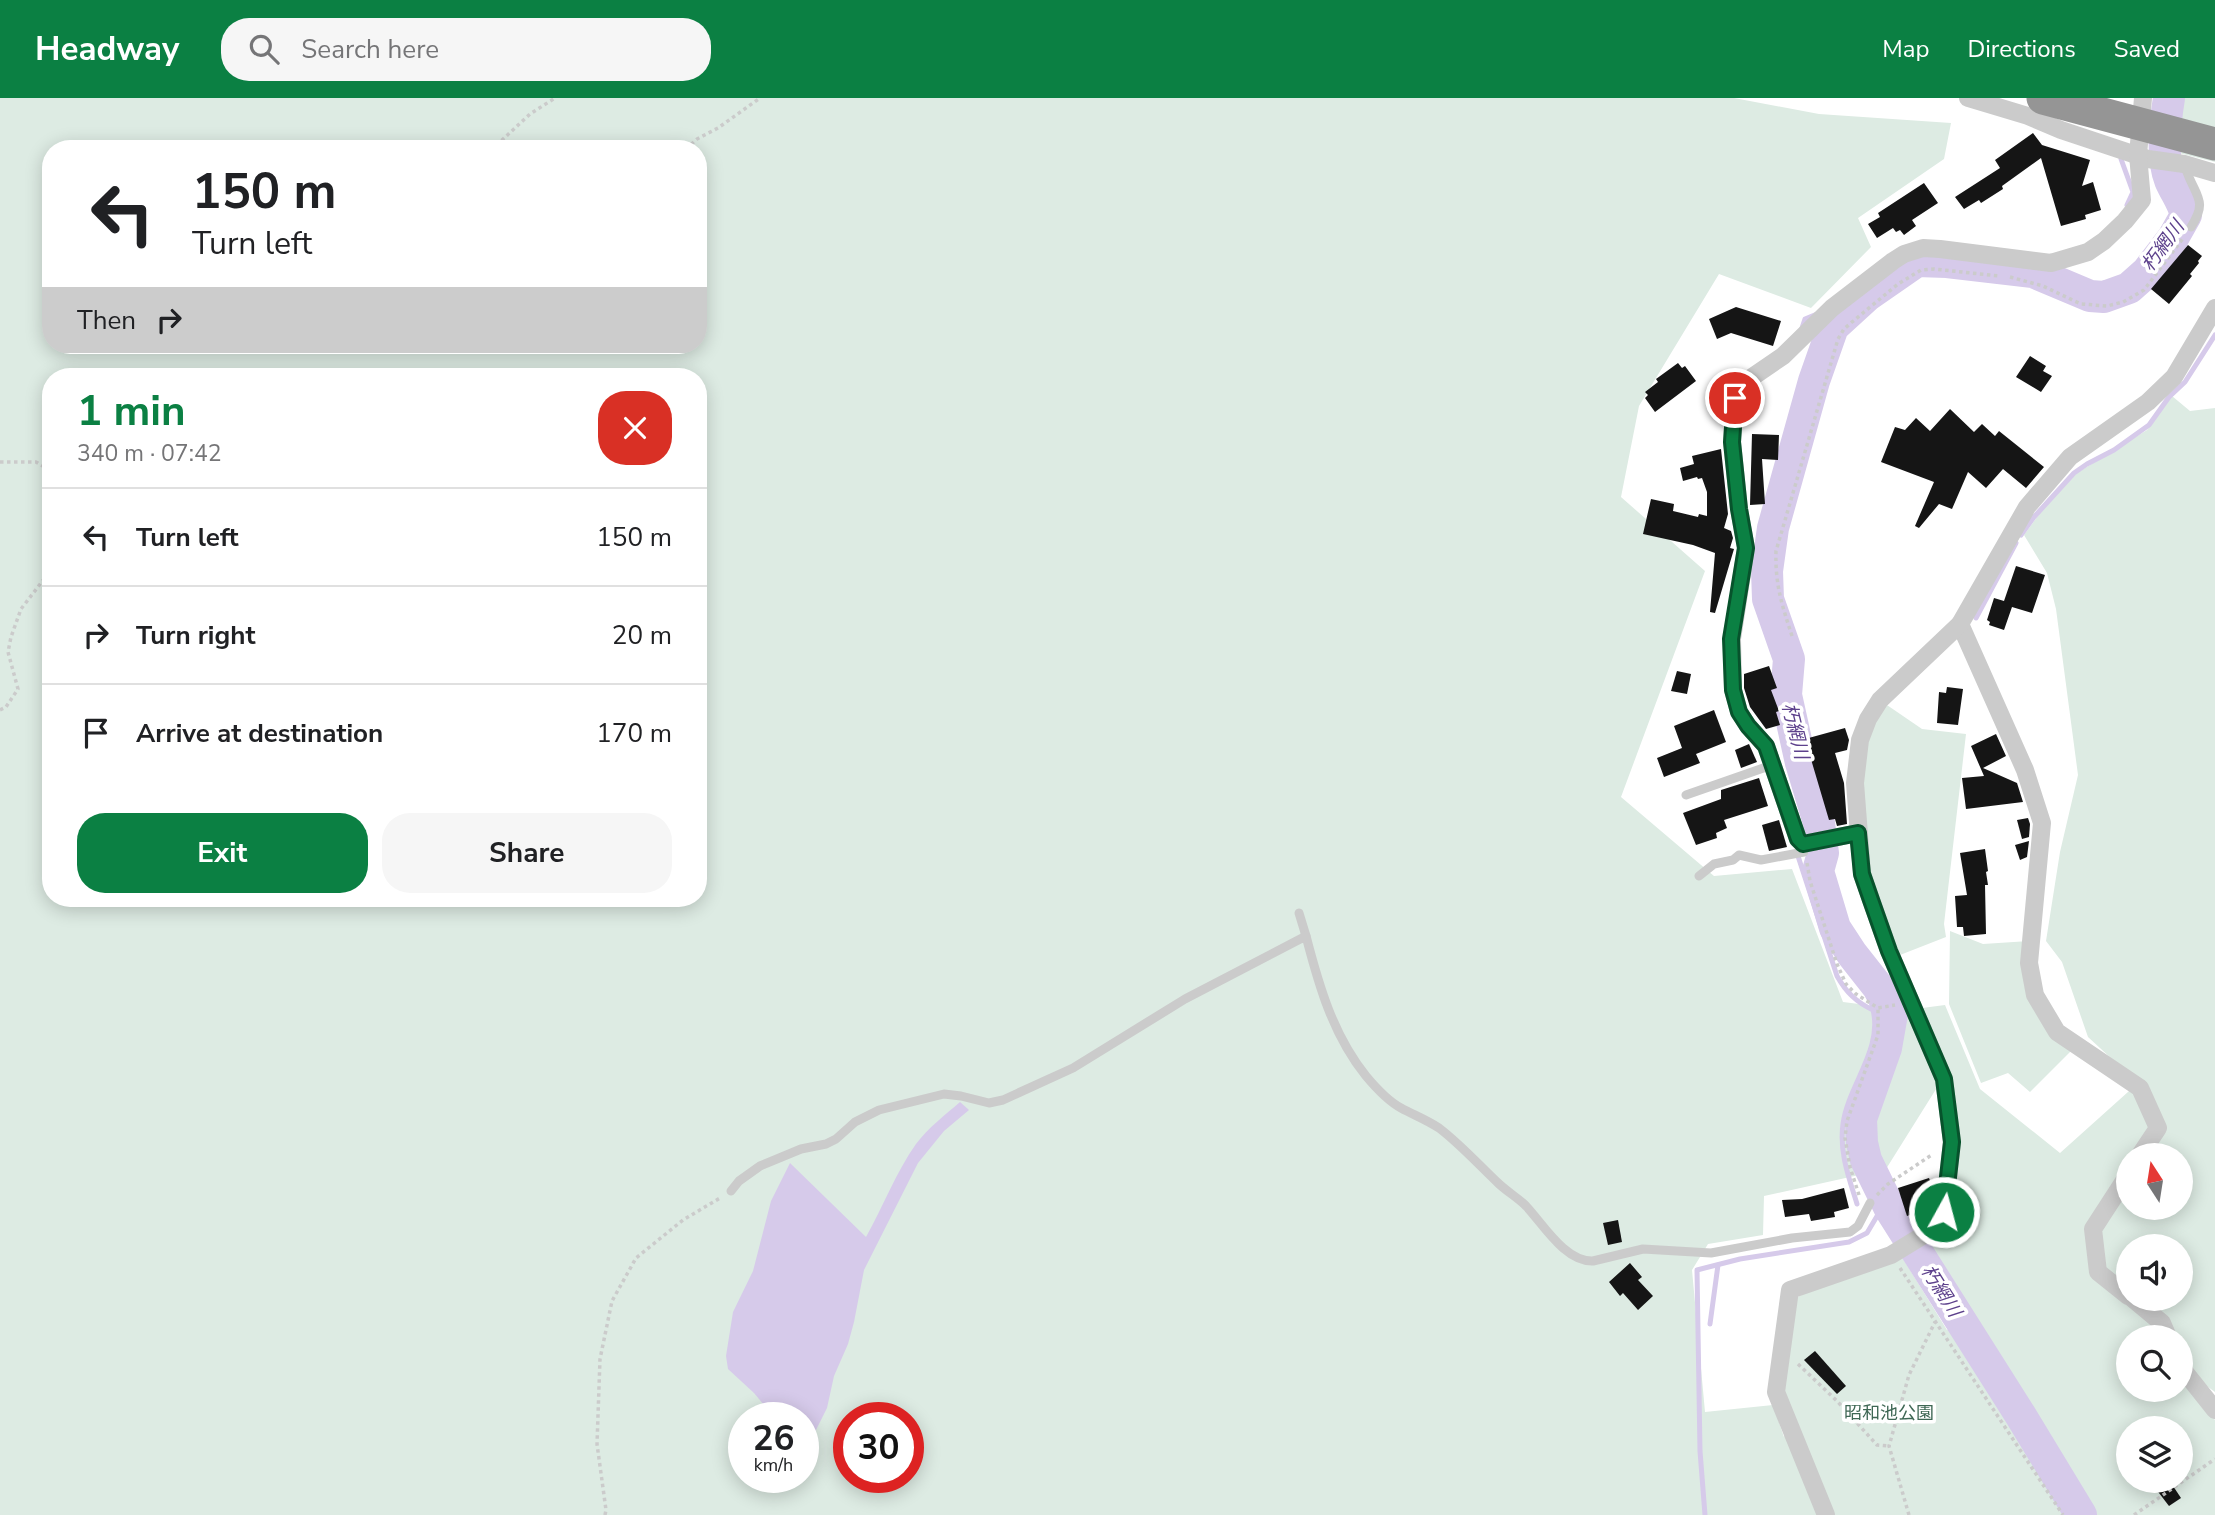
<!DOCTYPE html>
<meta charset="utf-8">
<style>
body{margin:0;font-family:"Nunito Sans","Noto Sans JP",sans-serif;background:#f6f6f6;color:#202124;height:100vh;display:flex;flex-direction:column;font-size:26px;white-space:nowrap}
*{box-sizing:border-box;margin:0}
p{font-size:23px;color:#757577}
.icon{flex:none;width:38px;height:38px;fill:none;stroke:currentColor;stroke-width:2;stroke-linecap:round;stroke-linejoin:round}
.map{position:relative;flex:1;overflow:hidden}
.panel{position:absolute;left:42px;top:270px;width:665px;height:539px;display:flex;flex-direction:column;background:#fff;border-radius:28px;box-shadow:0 4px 18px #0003}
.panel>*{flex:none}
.guide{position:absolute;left:42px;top:42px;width:665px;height:214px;border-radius:28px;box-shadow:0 4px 18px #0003;background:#fff;color:#202124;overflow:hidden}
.needle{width:46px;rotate:348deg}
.buttons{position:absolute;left:2116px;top:1045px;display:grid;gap:14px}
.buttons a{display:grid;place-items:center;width:77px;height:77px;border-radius:50%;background:#fff;box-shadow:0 4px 18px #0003;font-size:35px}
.speed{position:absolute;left:728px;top:1304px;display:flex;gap:14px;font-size:35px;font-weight:700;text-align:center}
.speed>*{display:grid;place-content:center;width:91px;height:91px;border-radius:50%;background:#fff;box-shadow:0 4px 18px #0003;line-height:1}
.speed small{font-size:18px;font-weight:400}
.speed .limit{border:10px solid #d22;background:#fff;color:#111}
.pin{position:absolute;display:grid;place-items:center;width:60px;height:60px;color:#fff;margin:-30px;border:4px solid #fff;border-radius:50%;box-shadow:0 2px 7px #0007}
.me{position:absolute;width:77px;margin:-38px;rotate:7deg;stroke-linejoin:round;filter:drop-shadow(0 0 5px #0008)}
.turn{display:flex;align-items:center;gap:24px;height:147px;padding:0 35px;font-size:32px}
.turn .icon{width:91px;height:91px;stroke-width:2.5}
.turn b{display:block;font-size:49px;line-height:60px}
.then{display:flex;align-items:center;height:66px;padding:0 35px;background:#0003;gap:14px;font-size:26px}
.round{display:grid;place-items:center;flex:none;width:74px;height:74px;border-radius:28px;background:#f6f6f6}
.head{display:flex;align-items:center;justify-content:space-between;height:119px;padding:0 35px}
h1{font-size:42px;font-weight:700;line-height:52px;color:#0b8043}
.action{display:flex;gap:14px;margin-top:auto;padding:14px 35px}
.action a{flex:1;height:80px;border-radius:28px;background:#0b8043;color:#fff;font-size:28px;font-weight:700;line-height:80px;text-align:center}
.action a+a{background:#f6f6f6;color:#202124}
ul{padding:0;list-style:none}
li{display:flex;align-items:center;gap:21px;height:98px;padding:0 35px;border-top:2px solid #e0e0e0}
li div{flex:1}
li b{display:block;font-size:26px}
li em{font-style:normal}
header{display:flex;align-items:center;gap:42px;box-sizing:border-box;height:98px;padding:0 35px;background:#0b8043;color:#fff}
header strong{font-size:33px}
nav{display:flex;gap:38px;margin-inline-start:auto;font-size:24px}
.search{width:490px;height:63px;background:#f6f6f6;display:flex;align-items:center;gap:18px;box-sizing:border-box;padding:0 24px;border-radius:28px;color:#757577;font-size:26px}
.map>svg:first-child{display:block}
.green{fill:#ddebe3;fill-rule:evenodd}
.water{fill:#d6caea}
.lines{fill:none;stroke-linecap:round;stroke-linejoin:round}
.stream{stroke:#d6caea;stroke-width:5}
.river{stroke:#d6caea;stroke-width:32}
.building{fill:#151515}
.path{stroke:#cbcbcb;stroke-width:3.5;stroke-dasharray:3.5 3.5;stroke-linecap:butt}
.lane{stroke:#cbcbcb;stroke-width:9}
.street{stroke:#cbcbcb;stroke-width:18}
.highway-bridge{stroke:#959595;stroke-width:33}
.route-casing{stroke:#07532c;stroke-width:18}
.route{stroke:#0b8043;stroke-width:12}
.labels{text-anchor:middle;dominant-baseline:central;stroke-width:7;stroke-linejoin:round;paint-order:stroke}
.park-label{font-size:18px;fill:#3e6754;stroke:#fff}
.water-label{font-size:19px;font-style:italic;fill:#5d418c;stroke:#fff}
</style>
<header>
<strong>Headway</strong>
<div class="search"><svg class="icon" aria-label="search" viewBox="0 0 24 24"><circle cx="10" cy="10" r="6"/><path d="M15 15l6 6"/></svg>Search here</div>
<nav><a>Map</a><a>Directions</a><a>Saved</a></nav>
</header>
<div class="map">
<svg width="2215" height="1417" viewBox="0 0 2215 1417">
<rect width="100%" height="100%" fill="#fff"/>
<!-- green -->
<g class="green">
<path d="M0,0H1734L1819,16L1951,25L1944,61L1858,120L1871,149L1811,210L1719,176L1639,308L1621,399L1705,473L1621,699L1714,778L1792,771L1843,904L1907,912L1945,907L1980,991L2060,1055L2138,985L2088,939L2062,864L2046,843L2060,754L2078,677L2056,511L2047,475L2024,437L2043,411L2077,375L2147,332L2172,298L2190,313L2215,310V1294L2204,1286L2195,1293L2215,1322V1417H0ZM51,51H698V247H51ZM51,278H698V800H51ZM1938,988L1955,1054L1946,1112L1922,1147L1954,1195L2069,1386L2059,1394L1955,1228L1947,1232L1902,1159L1826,1184L1796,1200L1783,1297L1788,1319L1784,1339L1773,1307L1705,1314L1692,1172L1708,1146L1763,1137L1764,1098L1886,1071ZM2128,1057H2180V1110H2128ZM2128,1148H2180V1200H2128ZM2128,1239H2180V1292H2128ZM744,1320H803V1379H744ZM849,1320H908V1379H849ZM2128,1330H2180V1382H2128Z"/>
<path d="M2178,0H2215V64L2179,55L2171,21Z"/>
<path d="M1884,605L1922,631L1966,636L1944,826L1946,839L1900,857L1867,768L1860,689L1864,643Z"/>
<path d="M1950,833L1983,846L2029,843C2032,895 2023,920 2072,952L2030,994L2008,975L1981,985L1949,906Z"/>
</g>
<!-- water -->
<path class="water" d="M960,1004L969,1012L944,1033L918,1065L864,1172L854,1224L848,1246L834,1278L827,1310L813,1338L803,1353V1320L770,1319L764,1307L754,1295L728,1271L726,1258L733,1214L753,1173L771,1103L790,1065L866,1139C883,1109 896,1074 916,1046C928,1030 945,1017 960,1004Z"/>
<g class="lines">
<!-- stream -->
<g class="stream">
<path d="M2121,61L2133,94L2127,107"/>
<path d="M1802,230L1805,221L1817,216"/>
<path d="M2021,437L2034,419L2074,375L2087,366L2114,352L2149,327L2169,299L2185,284L2215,237"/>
<path d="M1976,520L2016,445"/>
<path d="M1797,755L1837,878C1846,894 1856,904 1873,912C1883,951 1848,988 1843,1026C1839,1054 1849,1080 1857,1106"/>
<path d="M1710,1226L1718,1167"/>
<path d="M1705,1417L1700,1353L1697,1172L1740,1161L1849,1144L1867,1135L1886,1103"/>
</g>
<!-- river -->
<path class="river" d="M2081,1417L2021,1318L1890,1111L1866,1062L1862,1045L1861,1021L1886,950L1892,916L1878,889L1852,856L1835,830L1818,773L1823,755L1819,725L1801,665L1786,597L1789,561L1768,501L1767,473L1773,430L1814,283L1833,229L1868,197L1917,163L1947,164L2033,174L2090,198L2104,199L2129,190L2147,174L2173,140L2186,117C2183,104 2175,94 2170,82C2161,58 2165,25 2169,0"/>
</g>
<!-- building -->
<g class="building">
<path d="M2033,35L2042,47L2090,62L2082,88L2093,84L2101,112L2085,117L2086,121L2061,128L2041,60L2002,88L2003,91L1981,105L1979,102L1964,111L1955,99L2000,70L1995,62Z"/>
<path d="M1924,85L1938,105L1912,122L1916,128L1904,137L1900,132L1896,134L1893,130L1877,140L1868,126L1880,119L1878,115Z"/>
<path d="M2188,147L2202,158L2198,163L2199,165L2190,176L2192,178L2169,206L2151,191Z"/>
<path d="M1736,209L1781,223L1773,248L1731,235L1717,241L1709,221Z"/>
<path d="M2030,258L2046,268L2043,273L2052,278L2041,294L2016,279Z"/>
<path d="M1678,265L1682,270L1685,268L1696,283L1655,314L1645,300L1648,297L1645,294L1658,284L1656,281Z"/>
<path d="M1950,311L1974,334L1982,326L1995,338L1999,333L2044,369L2026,390L2003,371L1986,390L1968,374L1952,411L1939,406L1919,430L1915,428L1934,384L1881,364L1895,329L1905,332L1916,320L1930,333Z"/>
<path d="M1752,336L1779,337L1778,362L1762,361L1765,406L1750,407Z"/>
<path d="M1721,351L1728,416L1724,430L1731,433L1733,440L1730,450L1734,451L1715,515L1710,514L1715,455L1693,447L1643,436L1651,401L1674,406L1673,413L1698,419L1699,416L1707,418V394L1702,380L1698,381L1697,379L1683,383L1680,370L1694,366L1692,358Z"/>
<path d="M2016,468L2045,477L2032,515L2012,509L2004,532L1989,527L1990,524L1987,522L1994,500L2004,503Z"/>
<path d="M1769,568L1777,590L1771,592L1779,613L1776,614L1780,627L1766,631L1750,609L1744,590V576Z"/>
<path d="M1677,573L1691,576L1687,596L1671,593Z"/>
<path d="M1947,589L1963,591L1958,627L1937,625L1939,594L1946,595Z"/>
<path d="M1714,612L1726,644L1696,656L1700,665L1664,679L1657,660L1682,650L1674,628Z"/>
<path d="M1845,630L1849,642L1847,652L1835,655L1844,685L1847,726L1837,728L1835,721L1829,722L1805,641Z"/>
<path d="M1996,636L2006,658L1983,670L2017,685L2023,704L1966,711L1962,680L1984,678L1971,648Z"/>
<path d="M1749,646L1757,664L1741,670L1735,652Z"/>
<path d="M1759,680L1768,708L1724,722L1727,730L1716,735L1717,740L1696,747L1683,715L1721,701V692Z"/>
<path d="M2028,720L2030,726L2029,739L2022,741L2017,722Z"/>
<path d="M1779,722L1787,749L1769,753L1762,727Z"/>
<path d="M2029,743L2027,759L2020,762L2015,747Z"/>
<path d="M1985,751L1988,773L1986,774L1988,787H1985L1986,836L1964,838L1963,829H1957L1955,798L1967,797L1960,755Z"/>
<path d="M1929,1080L1935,1096L1933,1109L1907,1118L1898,1090Z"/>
<path d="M1844,1090L1849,1110L1834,1114L1835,1119L1811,1123L1809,1116L1785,1119L1782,1102L1802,1101Z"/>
<path d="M1618,1122L1622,1144L1608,1147L1603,1125Z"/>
<path d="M1630,1165L1642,1179L1638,1182L1653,1198L1638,1212L1623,1195L1620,1198L1609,1184Z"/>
<path d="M1815,1253L1846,1288L1837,1296L1804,1262Z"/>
<path d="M2149,1382H2169L2181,1400L2169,1408Z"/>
</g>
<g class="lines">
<!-- path -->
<g class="path">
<path d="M475,51L501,43L530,16L555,0"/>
<path d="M686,51L697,41L718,30L760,0"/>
<path d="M2010,179L2043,188L2081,206L2107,208L2123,204L2144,192L2184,139"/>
<path d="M0,364H36L51,373"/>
<path d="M1792,538C1782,507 1775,487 1776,453L1838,241L1844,231L1852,224L1898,186L1921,172L1934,171L1999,178"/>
<path d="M0,612L6,609L18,591L8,554L11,539L21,511L44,481L51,467"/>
<path d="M1807,765L1810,783L1837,866L1846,886L1856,896L1878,910L1895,907"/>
<path d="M1859,1097L1850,1069L1845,1040L1847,1023L1878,937V910"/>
<path d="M1877,1097L1888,1086L1933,1056"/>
<path d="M1900,1170L2063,1417"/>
<path d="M1798,1266L1837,1303L1877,1347L1889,1348"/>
<path d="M605,1417L606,1412L597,1346L600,1261L612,1203L636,1160L683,1122L720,1100"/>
<path d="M1909,1417L1889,1348L1909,1277L1935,1224"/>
<path d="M2134,1417L2215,1361"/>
</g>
<!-- lane -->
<g class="lane">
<path d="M2189,68L2187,74C2196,99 2208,103 2191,129"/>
<path d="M1686,697L1772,667"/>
<path d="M1699,778L1714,766L1733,762L1739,757L1761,762L1804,754"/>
<path d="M1299,815L1306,838"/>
<path d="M731,1093L739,1083L760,1068L801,1051L826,1046L836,1041L855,1024L879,1012L944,996L961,998L989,1005L1003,1002L1073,970L1185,901L1306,838C1319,888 1333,937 1366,978C1376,990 1388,1003 1401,1010C1414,1017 1427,1022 1439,1030C1460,1046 1478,1066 1497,1084C1506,1093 1517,1099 1526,1108C1543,1126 1565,1164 1593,1163L1643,1151L1711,1155L1792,1140L1850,1134L1858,1128L1870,1105"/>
</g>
<!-- street -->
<g class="street">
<path d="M1968,0L2028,18L2061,32L2148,61L2184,66L2215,75"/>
<path d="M1960,526L2025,672L2042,725L2029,865L2035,897L2057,934L2140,990L2158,1030L2140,1057"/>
<path d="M1858,735L1803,746L1798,741L1766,648L1748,628L1739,614L1733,592L1732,541L1746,450L1739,411L1732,344L1735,300L1745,284L1783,258L1832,210L1893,163L1904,156L1923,150L1940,151L2051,165L2088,154L2104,143L2125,123L2142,102L2138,57L2143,0"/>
<path d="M2128,1077L2093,1131L2098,1174L2128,1198"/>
<path d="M2132,1200L2162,1225L2168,1239"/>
<path d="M2180,1268L2215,1312"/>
<path d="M1826,1417L1776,1294L1790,1192L1891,1157L1927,1135L1944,1114L1952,1044L1944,981L1889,853L1862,776L1855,685L1860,642L1868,621L1880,602L1960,526L2027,409L2070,359L2148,304L2174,279L2215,210"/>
</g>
<!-- highway-bridge -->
<path class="highway-bridge" d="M2043,0L2215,46"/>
</g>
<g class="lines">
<!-- route casing -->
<g class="route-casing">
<path id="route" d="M1735,300L1732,344L1739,411L1746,450L1731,541L1733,592L1739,614L1748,628L1766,648L1798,741L1803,746L1858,735L1862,776L1871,802L1889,853L1944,981L1952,1044L1944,1114"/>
</g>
<!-- route -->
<use href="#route" class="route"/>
</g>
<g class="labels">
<!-- park labels -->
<g class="park-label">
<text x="1889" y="1315">昭和池公園</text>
</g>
<!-- water labels -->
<g class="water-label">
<text transform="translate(2163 148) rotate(-54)">朽網川</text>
<text transform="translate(1795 633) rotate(76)">朽網川</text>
<text transform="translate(1941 1193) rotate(58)">朽網川</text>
</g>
</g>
</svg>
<div class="buttons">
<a><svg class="needle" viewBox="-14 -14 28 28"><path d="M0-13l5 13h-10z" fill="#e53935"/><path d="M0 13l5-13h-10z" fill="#757577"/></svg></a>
<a><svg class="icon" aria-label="sound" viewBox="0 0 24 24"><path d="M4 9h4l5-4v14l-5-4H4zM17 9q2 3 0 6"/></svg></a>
<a><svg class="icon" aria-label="search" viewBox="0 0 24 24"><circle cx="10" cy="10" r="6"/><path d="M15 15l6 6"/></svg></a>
<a><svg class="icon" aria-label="layers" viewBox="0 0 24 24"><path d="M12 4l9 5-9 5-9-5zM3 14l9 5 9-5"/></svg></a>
</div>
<div class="speed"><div>26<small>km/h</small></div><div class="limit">30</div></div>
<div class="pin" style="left:1735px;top:300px;background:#d93025"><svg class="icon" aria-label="arrive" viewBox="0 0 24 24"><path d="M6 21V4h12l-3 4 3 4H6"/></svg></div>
<svg class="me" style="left:1944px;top:1114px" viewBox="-20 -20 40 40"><circle r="17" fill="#0b8043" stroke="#fff" stroke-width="3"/><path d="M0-11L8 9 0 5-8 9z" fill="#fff"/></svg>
<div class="guide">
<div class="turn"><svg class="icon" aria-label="left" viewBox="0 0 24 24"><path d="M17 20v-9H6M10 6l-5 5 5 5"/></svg><div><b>150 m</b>Turn left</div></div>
<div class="then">Then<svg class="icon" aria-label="right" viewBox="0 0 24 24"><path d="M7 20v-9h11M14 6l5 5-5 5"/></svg></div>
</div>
<section class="panel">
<div class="head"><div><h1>1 min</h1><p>340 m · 07:42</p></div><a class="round" style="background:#d93025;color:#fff"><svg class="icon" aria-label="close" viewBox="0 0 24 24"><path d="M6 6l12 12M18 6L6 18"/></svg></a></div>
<ul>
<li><svg class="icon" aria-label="left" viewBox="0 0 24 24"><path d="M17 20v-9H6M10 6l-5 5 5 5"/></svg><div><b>Turn left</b></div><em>150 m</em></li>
<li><svg class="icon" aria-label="right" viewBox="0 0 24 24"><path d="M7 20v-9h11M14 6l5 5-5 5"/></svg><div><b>Turn right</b></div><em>20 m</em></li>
<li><svg class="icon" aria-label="arrive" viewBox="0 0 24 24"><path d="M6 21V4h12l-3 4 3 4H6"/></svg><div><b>Arrive at destination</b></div><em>170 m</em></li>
</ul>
<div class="action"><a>Exit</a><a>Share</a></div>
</section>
</div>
